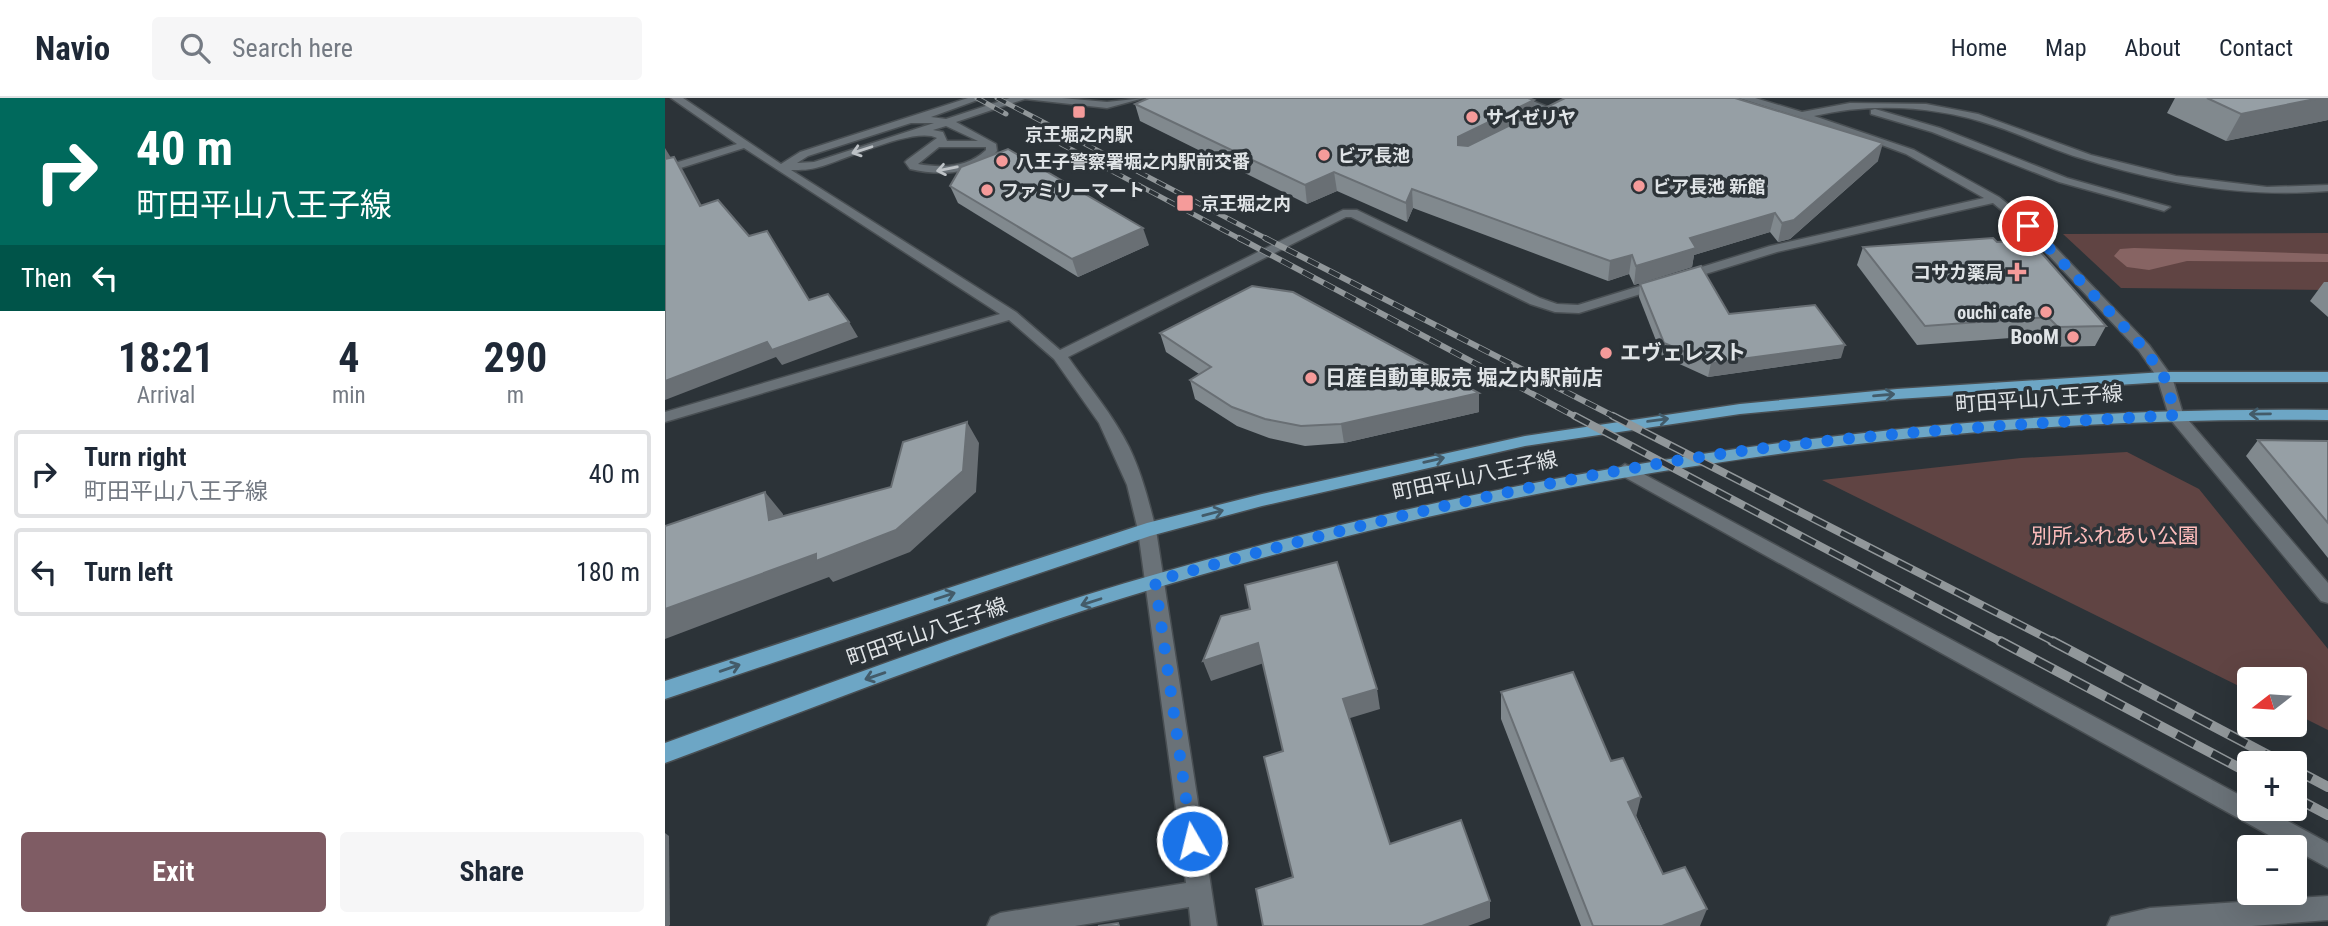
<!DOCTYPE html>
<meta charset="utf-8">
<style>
body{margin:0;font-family:"Roboto Condensed","Noto Sans JP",sans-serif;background:#f6f6f7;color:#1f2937;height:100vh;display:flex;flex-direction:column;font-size:26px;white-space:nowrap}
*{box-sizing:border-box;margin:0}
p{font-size:23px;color:#747a83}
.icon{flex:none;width:38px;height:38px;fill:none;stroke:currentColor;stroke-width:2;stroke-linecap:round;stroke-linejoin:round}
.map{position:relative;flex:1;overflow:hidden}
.drawer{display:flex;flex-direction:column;background:#fff;width:665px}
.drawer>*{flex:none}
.guide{background:#00695c;color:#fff;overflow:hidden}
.needle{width:46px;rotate:253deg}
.buttons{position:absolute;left:1572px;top:569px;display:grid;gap:14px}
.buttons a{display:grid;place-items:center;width:70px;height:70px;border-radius:7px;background:#fff;box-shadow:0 7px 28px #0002;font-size:35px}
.pin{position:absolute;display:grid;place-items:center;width:60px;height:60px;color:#fff;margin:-30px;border:4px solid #fff;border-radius:50%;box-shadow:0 2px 7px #0007}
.me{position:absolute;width:77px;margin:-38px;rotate:352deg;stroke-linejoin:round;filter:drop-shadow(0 0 5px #0008)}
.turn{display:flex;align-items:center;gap:24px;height:147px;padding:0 21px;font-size:32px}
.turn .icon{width:91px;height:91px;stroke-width:2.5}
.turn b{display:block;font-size:49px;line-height:60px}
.then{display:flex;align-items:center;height:66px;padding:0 21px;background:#0003;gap:14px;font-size:26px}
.eta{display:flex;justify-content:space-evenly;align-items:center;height:119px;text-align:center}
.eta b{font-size:42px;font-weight:700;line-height:49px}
.action{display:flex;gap:14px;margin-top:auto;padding:14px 21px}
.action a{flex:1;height:80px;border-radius:7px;background:#7f5c64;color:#fff;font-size:28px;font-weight:700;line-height:80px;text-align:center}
.action a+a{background:#f6f6f7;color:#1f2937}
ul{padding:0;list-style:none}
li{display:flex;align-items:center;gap:21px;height:88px;margin:0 14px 10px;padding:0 7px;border:4px solid #e0e1e3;border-radius:7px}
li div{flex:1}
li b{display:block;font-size:26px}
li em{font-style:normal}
header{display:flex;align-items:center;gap:42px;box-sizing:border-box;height:98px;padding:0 35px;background:#fff;border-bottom:2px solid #e0e1e3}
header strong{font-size:33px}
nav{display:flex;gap:38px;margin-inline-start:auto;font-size:24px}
.search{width:490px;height:63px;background:#f6f6f7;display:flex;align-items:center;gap:18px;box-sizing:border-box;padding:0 24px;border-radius:7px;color:#747a83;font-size:26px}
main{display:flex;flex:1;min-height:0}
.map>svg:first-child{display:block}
.green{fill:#604443}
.water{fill:#876463}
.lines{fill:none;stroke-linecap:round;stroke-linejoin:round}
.minor-casing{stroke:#494f53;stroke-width:3}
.major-casing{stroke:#494f53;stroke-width:3}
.minor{fill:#6a7278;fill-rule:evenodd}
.major{fill:#6da6c5;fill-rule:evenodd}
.rail-far3-casing{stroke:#91979a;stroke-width:5}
.rail-far2-casing{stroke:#91979a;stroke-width:6}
.rail-far1-casing{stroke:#91979a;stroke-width:8}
.rail-casing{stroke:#91979a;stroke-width:10}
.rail-far3{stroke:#2c3338;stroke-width:3.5;stroke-dasharray:10;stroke-linecap:butt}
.rail-far2{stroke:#2c3338;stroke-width:4.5;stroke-dasharray:12;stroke-linecap:butt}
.rail-far1{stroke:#2c3338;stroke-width:5;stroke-dasharray:16;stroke-linecap:butt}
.rail{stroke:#2c3338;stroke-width:7;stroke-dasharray:20;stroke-linecap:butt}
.wall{fill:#81898e}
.shaded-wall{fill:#696f74}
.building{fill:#969fa5;stroke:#696f74;stroke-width:2}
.oneway{stroke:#bdc2c6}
.oneway2{stroke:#435b69}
.route{stroke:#1a73e8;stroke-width:12;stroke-dasharray:0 21.6}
.poi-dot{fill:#f59b9a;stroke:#2c3338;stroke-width:2.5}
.labels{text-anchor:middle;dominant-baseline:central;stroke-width:7;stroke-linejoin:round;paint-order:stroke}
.far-poi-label{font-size:18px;font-weight:bold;fill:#e0e4e7;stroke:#2c3338;text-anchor:start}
.poi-label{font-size:21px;font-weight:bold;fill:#e0e4e7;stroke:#2c3338;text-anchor:start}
.street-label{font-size:21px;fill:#e0e4e7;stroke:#2c3338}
.park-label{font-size:21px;fill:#fdbcbb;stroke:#2c3338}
</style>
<header>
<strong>Navio</strong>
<div class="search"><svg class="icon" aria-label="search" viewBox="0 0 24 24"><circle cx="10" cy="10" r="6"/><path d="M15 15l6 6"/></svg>Search here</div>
<nav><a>Home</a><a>Map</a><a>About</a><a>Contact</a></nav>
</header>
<main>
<section class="drawer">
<div class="guide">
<div class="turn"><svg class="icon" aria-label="right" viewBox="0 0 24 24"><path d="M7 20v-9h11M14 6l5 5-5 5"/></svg><div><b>40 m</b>町田平山八王子線</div></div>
<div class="then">Then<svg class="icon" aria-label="left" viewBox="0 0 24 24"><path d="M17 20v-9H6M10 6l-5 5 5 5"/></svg></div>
</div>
<div class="eta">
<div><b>18:21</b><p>Arrival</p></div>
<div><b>4</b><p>min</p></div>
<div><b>290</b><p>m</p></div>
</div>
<ul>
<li><svg class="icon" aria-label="right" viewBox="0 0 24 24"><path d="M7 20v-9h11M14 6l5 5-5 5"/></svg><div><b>Turn right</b><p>町田平山八王子線</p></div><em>40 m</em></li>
<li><svg class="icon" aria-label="left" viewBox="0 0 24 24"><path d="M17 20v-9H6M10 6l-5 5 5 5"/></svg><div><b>Turn left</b></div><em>180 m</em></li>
</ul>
<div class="action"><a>Exit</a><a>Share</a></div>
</section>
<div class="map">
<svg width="1663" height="828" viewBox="0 0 1663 828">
<rect width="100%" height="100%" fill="#2c3338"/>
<!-- green -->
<g class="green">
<path d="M1663,135V192L1456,190L1398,136Z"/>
<path d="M1462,354L1534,391L1663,551V632L1629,615V581H1584V593L1157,382L1356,360Z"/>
</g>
<!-- water -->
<path class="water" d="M1469,150L1663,156V164L1522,163L1484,172L1462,169L1449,158L1455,151Z"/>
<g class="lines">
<!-- minor casing -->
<g class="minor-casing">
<g id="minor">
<path d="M6,0H18L116,66L135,54L303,0H318L266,19L281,21L345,0H397L442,4L479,0L442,10L360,1L291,24L331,46L332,53C311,77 275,78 245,71L240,64L242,62L272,40C250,28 180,62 154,69C145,72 136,72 126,72L351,214L395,252L678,112H692L875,200L892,206L913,207L1105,148L1319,100L1241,56L1179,33L1074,0H1090L1137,14L1185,5L1261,6L1313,16L1426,57L1511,78L1602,89L1663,87V93C1580,100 1501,86 1422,62C1389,53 1359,37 1327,27C1271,8 1207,4 1149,18L1249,52L1334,99L1367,125L1484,247L1507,279L1518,316L1663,485V505L1656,503L1505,321L1492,279L1474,253L1359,131L1328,105L1112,154L914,215L890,214L865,206L686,119H681L403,259C424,289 448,317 464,349C477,376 484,404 491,432L552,828H526L524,809L410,828H322L326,819L335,815L521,785L473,432L462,387L434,325L389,261L344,222L0,324V314L335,216L79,50L0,75V68L72,46ZM246,25H269L149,64L132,65L143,58ZM281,28L313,43H282L278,34L268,32ZM274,49H321V52C302,70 277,70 253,66Z"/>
<path d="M845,0H860L898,15L889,17Z"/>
<path d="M1210,11L1275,30L1402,80L1505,109L1499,113L1394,84L1267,34L1206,16V12Z"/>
<path d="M960,366L1584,702V710H1599L1663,745V770L954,376L952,372Z"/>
<path d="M1663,798V822L1587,828H1442L1446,819L1485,810Z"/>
</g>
</g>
<!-- major casing -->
<g class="major-casing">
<g id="major">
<path d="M1499,274H1663V284H1499L1232,301L1075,316L860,348L597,408L485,438L0,601V583L482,425L597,396L860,338L1075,306L1232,291Z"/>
<path d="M1663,312V322C1268,317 872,377 494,489C326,539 164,604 0,665V645C164,586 327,523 495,475C873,366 1269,307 1663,312Z"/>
</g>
</g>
<!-- minor -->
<use href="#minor" class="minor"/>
<!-- major -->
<use href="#major" class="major"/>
<!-- rail-far3 casing -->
<g class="rail-far3-casing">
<g id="rail-far3">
<path d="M312,0L341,16"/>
<path d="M332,0L604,142"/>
<path d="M396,46L577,142"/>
</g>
</g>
<!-- rail-far2 casing -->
<g class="rail-far2-casing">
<g id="rail-far2">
<path d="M574,140L913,320"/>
<path d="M600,140L952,320"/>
</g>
</g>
<!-- rail-far1 casing -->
<g class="rail-far1-casing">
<g id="rail-far1">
<path d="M910,318L1338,545"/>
<path d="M948,318L1391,545"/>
</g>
</g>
<!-- rail casing -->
<g class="rail-casing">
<g id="rail">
<path d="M1335,543L1584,675"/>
<path d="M1387,543L1618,665"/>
<path d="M1629,671L1663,689"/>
<path d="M1629,699L1663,717"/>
</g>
</g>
<!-- rail-far3 -->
<use href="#rail-far3" class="rail-far3"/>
<!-- rail-far2 -->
<use href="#rail-far2" class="rail-far2"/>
<!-- rail-far1 -->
<use href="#rail-far1" class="rail-far1"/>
<!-- rail -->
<use href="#rail" class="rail"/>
</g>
<!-- wall -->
<g class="wall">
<path d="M1510,0H1663V22L1561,43L1502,15Z"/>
<path d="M869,2V15L1213,63L1125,141L1113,144L1105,134L1029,157L1027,169L969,187L964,176L943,183L748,110L742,124L672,93L642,106L475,23L470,6Z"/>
<path d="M285,88L484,147L413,179L293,105Z"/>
<path d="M1198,149L1441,228L1430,248L1383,249L1373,238L1252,247L1192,167Z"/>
<path d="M1659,184H1663V219L1645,203Z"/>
<path d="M975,186L1064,216L1176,260L1043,279L997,258L974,199Z"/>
<path d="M495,235L814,295V314L679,345L640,348L604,340L572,328L530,301L525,282L534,276L501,254Z"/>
<path d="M1593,342L1663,343V460L1581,358Z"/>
<path d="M836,594L946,663L998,776L1035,828H916L836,621Z"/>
</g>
<!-- shaded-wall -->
<g class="shaded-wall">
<path d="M1655,0H1663V22L1561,43L1576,16Z"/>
<path d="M869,2V20L794,57L793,47V39Z"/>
<path d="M1218,45L1213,63L1125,141L1113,144L1117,125Z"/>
<path d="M0,50L8,63L0,66Z"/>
<path d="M9,59L18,72L44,121L35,108Z"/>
<path d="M669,74L672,93L642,106L640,87Z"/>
<path d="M747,91L748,110L742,124L741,105Z"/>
<path d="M1110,115L1105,134L1029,157L1027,169L969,187L971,168L1025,140Z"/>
<path d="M478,130L484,147L413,179L407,161Z"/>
<path d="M967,157L964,176L943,183L945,163Z"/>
<path d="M184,224L193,239L117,267L111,259L0,302V283L102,244Z"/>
<path d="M1180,247L1176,260L1043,279L1046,265Z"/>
<path d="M814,295V314L679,345L676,326Z"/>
<path d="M302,324L314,345L311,394L245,454L168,484L164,479L0,541V511L151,456Z"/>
<path d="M100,394L118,416L122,443L104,422Z"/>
<path d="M593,545L599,565L546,583L538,563Z"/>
<path d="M712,591L715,611L682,621L678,601Z"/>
<path d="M976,699L970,723L963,704Z"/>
<path d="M0,735L4,738L5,827L4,828H0Z"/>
<path d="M825,803V820L803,828H757Z"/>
<path d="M1042,811L1035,828H997Z"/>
</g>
<!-- building -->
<g class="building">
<path d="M484,0H863L869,2L793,39V47L803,48L900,0H1070L1218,45L1129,122L1117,125L1110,115L1025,140L1031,150L971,168L967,157L945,163L747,91L741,105L669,74L640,87L470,6Z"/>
<path d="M1542,0H1655L1576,16Z"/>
<path d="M343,51L478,130L407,161L285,88L296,69Z"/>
<path d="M9,59L35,108L53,102L84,138L102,133L144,202L163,196L184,224L107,252L102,244L0,283V61Z"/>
<path d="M1328,140L1332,144L1365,142L1441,228L1393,229L1383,219L1260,228L1198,149Z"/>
<path d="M1036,168L1064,216L1150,207L1180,247L1046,265L999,245L975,186Z"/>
<path d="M587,188L628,194L814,295L676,326L636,328L600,321L567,309L525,282L546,269L495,235Z"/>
<path d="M302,324L298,373L231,432L151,463V456L0,511V428L100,394L104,422L226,389L238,344Z"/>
<path d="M1593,342L1663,343V425Z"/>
<path d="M672,464L712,591L678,601L725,746L796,722L825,803L757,828H598L591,791L628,779L599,659L618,653L593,545L538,563L556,518L585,511L580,487Z"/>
<path d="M908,574L946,663L958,660L976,699L963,704L998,776L1020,769L1042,811L997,828H928L836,594Z"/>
<path d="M453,825L454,828H433Z"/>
</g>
<!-- one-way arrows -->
<defs><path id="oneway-shaft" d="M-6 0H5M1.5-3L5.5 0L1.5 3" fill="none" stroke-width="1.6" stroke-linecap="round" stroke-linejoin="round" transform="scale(1.75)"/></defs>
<g class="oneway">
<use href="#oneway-shaft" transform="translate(197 52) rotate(162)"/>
<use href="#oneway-shaft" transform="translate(282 71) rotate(169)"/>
</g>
<g class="oneway2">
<use href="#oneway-shaft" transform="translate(1219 297) rotate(-5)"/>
<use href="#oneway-shaft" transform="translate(1595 316) rotate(179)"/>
<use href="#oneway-shaft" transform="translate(993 322) rotate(-8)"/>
<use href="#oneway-shaft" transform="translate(769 362) rotate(-13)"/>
<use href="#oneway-shaft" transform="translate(548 415) rotate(-15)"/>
<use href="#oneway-shaft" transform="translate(280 498) rotate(-18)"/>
<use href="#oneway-shaft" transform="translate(426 504) rotate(162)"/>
<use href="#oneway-shaft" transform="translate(65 570) rotate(-19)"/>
<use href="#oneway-shaft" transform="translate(210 578) rotate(161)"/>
</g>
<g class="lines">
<!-- route -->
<path class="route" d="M527,743L490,483C672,431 856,386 1042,358C1198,335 1355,326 1511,317L1499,279L1479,250L1363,128"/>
</g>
<!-- markers -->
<g class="poi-dot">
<rect x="407" y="7" width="14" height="14" rx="3.5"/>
<circle cx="807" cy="19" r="7"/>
<circle cx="659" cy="57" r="7"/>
<circle cx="337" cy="63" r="7"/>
<circle cx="974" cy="88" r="7"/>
<circle cx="322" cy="92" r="7"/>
<rect x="511" y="96" width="18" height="18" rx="3.5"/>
<path d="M1348.5 163.5h7v7h7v7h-7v7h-7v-7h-7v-7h7z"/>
<circle cx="1381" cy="214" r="7"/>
<circle cx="1408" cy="239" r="7"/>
<circle cx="941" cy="255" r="7"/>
<circle cx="646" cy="280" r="7"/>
</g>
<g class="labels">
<!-- far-poi labels -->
<g class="far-poi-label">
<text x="821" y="19">サイゼリヤ</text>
<text x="414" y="36" text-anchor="middle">京王堀之内駅</text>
<text x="673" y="57">ビア長池</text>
<text x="351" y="63">八王子警察署堀之内駅前交番</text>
<text x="988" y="88">ビア長池 新館</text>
<text x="336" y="92">ファミリーマート</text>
<text x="536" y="105">京王堀之内</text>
<text x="1338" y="174" text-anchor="end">コサカ薬局</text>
<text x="1367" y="214" text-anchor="end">ouchi cafe</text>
</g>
<!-- poi labels -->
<g class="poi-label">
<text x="1394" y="239" text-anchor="end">BooM</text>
<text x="955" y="255">エヴェレスト</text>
<text x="660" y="280">日産自動車販売 堀之内駅前店</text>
</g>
<!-- street labels -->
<g class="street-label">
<text transform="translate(1374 301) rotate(-4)">町田平山八王子線</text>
<text transform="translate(810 378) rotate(-12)">町田平山八王子線</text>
<text transform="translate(262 534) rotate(-19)">町田平山八王子線</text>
</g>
<!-- park labels -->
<g class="park-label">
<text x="1450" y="438">別所ふれあい公園</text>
</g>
</g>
</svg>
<div class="buttons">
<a><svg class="needle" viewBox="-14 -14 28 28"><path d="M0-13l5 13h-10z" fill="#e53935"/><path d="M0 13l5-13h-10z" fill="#747a83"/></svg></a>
<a>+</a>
<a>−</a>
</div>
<div class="pin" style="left:1363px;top:128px;background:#d93025"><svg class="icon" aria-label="arrive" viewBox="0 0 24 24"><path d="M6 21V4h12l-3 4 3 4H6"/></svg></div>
<svg class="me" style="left:527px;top:743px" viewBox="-20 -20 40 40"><circle r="17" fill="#1a73e8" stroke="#fff" stroke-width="3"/><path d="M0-11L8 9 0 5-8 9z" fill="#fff"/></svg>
</div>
</main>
